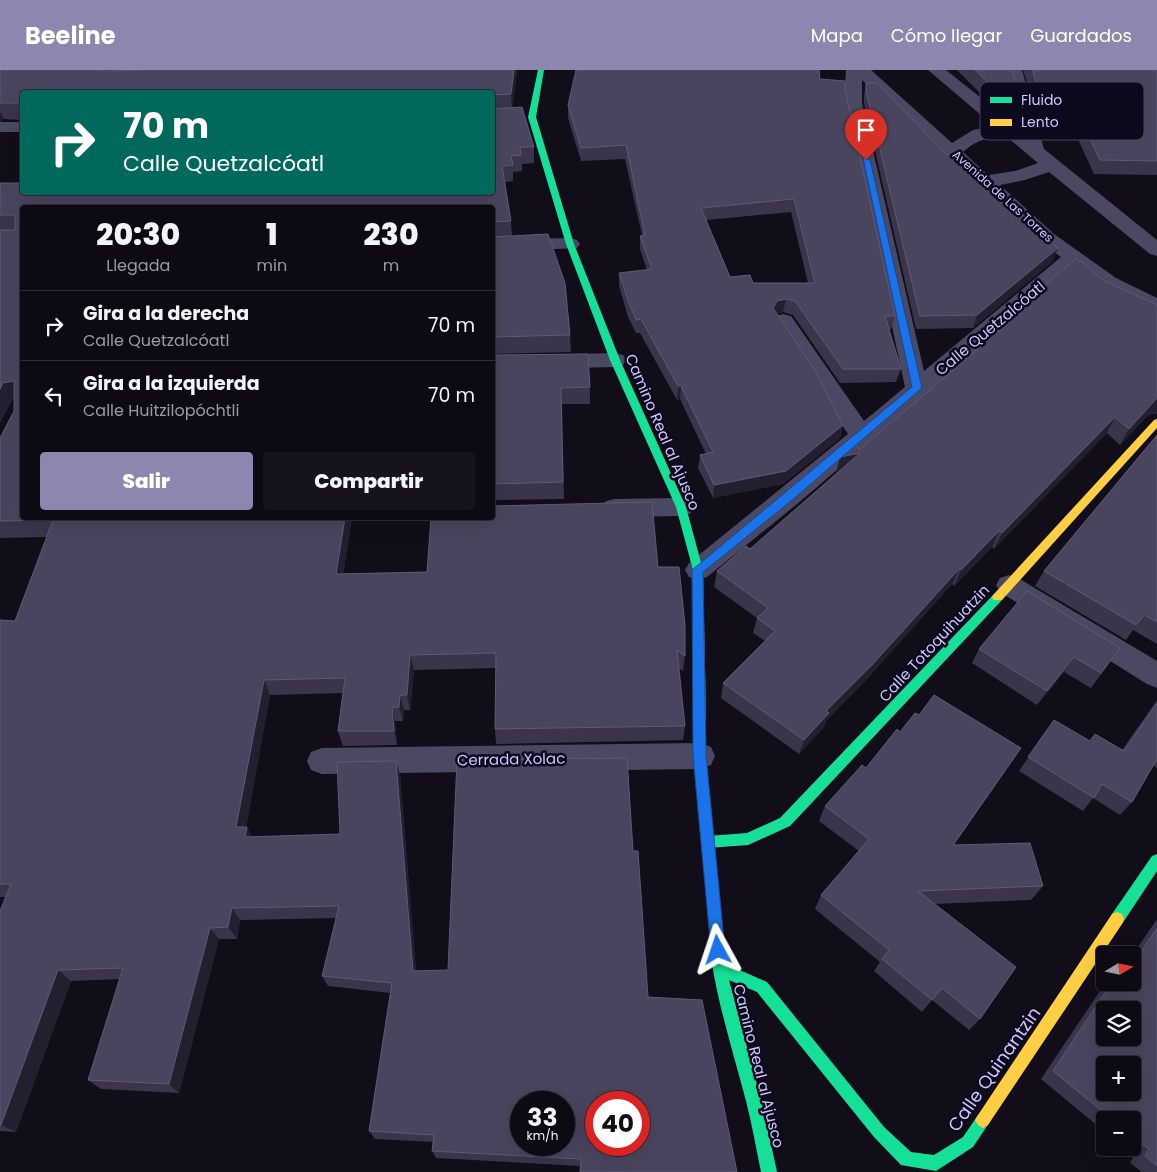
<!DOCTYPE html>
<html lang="es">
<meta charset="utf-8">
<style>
body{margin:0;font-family:Poppins,sans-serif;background:#16131d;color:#f1f3f6;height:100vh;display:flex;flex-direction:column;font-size:19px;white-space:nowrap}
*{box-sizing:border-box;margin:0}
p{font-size:16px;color:#9a9aa0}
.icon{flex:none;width:28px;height:28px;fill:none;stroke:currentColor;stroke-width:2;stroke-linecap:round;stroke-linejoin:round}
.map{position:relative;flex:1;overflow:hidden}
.details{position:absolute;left:20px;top:135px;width:475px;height:315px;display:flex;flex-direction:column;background:#0d0a14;border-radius:5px;box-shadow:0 5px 20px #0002,0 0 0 1px #2d2b34}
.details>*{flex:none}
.hud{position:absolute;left:20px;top:20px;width:475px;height:105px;border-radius:5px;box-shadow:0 5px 20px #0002,0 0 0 1px #2d2b34;background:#00695c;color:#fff;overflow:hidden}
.needle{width:32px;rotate:80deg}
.tools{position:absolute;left:1096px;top:876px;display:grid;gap:10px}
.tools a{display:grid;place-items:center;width:45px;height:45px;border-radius:5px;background:#0d0a14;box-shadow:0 5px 20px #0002,0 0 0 1px #2d2b34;font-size:25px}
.speed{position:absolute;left:510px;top:1021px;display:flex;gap:10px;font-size:25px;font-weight:700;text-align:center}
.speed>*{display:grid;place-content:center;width:65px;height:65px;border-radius:50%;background:#0d0a14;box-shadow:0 5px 20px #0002,0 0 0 1px #2d2b34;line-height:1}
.speed small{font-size:12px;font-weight:400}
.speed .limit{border:8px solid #d22;background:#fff;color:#111}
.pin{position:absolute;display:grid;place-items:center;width:42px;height:42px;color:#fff;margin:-51px -21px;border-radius:50% 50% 50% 0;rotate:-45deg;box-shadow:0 0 5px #0007}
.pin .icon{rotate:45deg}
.me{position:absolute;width:55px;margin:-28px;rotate:355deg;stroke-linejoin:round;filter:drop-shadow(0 0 4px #0008)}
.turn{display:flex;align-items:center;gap:18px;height:105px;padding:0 20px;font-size:22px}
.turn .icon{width:65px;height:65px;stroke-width:2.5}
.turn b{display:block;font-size:35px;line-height:42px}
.eta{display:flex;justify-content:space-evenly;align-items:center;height:85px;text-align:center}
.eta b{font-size:30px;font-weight:800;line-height:35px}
.button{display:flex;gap:10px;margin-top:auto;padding:10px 20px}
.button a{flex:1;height:58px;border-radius:5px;background:#8d86af;color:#fff;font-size:20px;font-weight:800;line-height:58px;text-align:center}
.button a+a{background:#16131d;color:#f1f3f6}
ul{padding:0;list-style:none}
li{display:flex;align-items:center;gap:15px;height:70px;padding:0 20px;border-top:1px solid #2d2b34}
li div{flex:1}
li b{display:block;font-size:19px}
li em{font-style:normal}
header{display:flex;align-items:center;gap:30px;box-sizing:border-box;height:70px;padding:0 25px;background:#8d86af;color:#fff}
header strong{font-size:24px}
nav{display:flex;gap:28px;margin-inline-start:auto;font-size:18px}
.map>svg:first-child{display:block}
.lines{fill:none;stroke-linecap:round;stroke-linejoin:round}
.street{fill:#4b4863;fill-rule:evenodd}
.fast{fill:#16e098;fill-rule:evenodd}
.slow{fill:#ffcf43;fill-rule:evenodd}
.wall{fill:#3a354b;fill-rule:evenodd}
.shaded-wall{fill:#231f2f}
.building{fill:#4a455e;stroke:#5f5977;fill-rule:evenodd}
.route{fill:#1a73e8;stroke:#114b97}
.labels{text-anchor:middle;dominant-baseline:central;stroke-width:5;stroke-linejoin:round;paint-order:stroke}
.far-street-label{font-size:12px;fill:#d0c6ff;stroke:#0e0a1e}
.street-label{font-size:15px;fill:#d0c6ff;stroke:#0e0a1e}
.near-street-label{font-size:18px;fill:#d0c6ff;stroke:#0e0a1e}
.key{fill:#0e0a1e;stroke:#484262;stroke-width:1}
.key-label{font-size:14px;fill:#d0c6ff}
</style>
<header>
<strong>Beeline</strong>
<nav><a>Mapa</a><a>Cómo llegar</a><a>Guardados</a></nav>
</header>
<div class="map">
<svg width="1157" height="1102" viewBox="0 0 1157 1102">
<rect width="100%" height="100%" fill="#110e1a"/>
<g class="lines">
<!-- street -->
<g class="street">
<path d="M846,0H871L952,73L973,60L994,56L928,0H946L1021,60L1006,0H1022L1044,79L1157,170V186L1150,184L1049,102L1025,110L1000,115L1054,164L1116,208L1157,228V243L1102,216L1075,197L797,434L707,507L698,510L689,507L685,500L689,493L848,364L772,251L775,246L783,244L791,246L864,351L905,317L844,33ZM862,10L1040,172L1061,187L924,301L862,33ZM1006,66L1038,93L1015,101L988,105L963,82C976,70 988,67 1006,66Z"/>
<rect x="0" y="52" width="22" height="10"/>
<path d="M570,168L577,170L580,174L577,178L492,182V170Z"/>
<path d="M615,283L623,285L626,290L623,295L615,297L492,300V286Z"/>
<path d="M681,428L690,430L694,437L690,444L681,446L615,447L606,445L602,438L606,431L615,429Z"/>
<path d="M1009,505L1018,508L1157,591V618L1147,614L1000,522L996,515L1000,508Z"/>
<path d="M700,673L711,677L715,686L711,695L700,699L322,704L311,700L307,691L311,682L322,678Z"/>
</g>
<!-- fast -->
<g class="fast">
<path d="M538,0H544L536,47L574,174L620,290L686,437L703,500L706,644L704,648L700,649L696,648L694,644L693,500L676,437L610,290L566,174L528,47Z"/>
<path d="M998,523L1002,524L1004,527L1002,530L790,756L748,775L708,778L703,776L701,772L703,768L708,766L747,763L780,748L994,524Z"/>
<path d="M1157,784V801L1122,854L1117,856L1112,854L1110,849L1112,844L1152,786Z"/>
<path d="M717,864L722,866L726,894L767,912L884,1057L911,1082L934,1085L963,1067L978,1045L983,1042L988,1045L991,1050L973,1077L936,1101L901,1095L874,1067L757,922L729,910L762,1033L777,1102H761C756,1078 752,1054 746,1031C739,1002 703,887 712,866Z"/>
</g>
<!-- slow -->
<g class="slow">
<path d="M1157,349V358L1002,530H994L992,527L994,524L1154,350Z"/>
<path d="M700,639L704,640L706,644V686L724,871L722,876L717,878L712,876L710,871L694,686V644L696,640Z"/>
<path d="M1117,842L1122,844L1124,849L1122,854L988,1055L983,1058L978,1055L975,1050L978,1045L1112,844Z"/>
</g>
</g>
<!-- wall -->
<g class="wall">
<path d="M0,0H116L115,1L142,0H517L512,38L534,77V93L522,94V101L513,102V111L505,112L511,151L512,166L570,265L571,282L492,284V138H22V448H352L343,504L658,497L685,586L683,601L679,598L685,656L683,670L496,674L495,659L496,598L414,600L410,640H404L403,651H395L397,675L343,676L338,661L343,623L270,625L246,757L252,767L340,764L400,705L416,901L448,900L627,688L580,1096L436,1088L432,1081L433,1072L375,1069L369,1061L390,923L328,916L322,906L336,848L240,850L237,869H219L179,1023L101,1019L88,1010L120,909L71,911L16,1062L0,1061V841L6,827H0V550L15,551L47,467L0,468V368L14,341V330H12L0,353V113L492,122V22H22V50L4,49L0,52Z"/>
<path d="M957,0H1012L1016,17L1012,31L987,30Z"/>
<path d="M1023,0H1157V105L1094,104L1072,56L1058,55L1051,41H1047L1043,32H1033Z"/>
<path d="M820,9L845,20L895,246L891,259H889L901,299L896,312L840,313L793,245L783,242L776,244L843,355L840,368L783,414L713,428L698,398L700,385L706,384L680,329L677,330L640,263H636L628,247L619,216V203L647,200L640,179V166L642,165L625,89L581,91L568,48V35ZM791,142L808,213H753L730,207L706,150Z"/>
<path d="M866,13L947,85L1053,191L973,258L916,259L864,33V25Z"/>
<path d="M1103,210L1157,235V343L1148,345L1120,375L1107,363L994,479L992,477L954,516L952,514L866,610L826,651L824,657L799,684L721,628L723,613L765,571L753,563L757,548L714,517L717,501L750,479L837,403H836L859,380L1009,253L1013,241Z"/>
<path d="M492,285L590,317V334H562L564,429L492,430Z"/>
<path d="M1157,365V574L1133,560L1126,570L1035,516L1044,501Z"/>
<path d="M1120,578L1091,618L1064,602L1037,635L972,593L979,579Z"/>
<path d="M1157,630V698L1153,695L1132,732L1120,745L1093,728L1083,741L1019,701L1054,650L1090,671L1095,664L1122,680Z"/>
<path d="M919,645L1021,678L954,775L1043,816L1031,830L934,834L980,949L969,960L932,930L922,942L874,901L880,892L815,839L821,825L859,781L819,751L825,736L866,698L900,662Z"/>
<path d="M1157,849V1102H1142L1130,1093L1134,1086L1124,1078H1132V1050H1105V1062L1041,1009L1102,918L1109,912H1132V886Z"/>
</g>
<!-- shaded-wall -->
<g class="shaded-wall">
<path d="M103,0H116L108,17L103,1Z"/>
<path d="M514,0H517L512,41L511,24Z"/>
<path d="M0,42L4,49L0,52Z"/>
<path d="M1058,178L1053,191L973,258L977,245Z"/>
<path d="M786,229L783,242L775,244L773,238L777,231Z"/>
<path d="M14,311L22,328L12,330L0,353V319L3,313Z"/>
<path d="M678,316H681L680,329L677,330Z"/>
<path d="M1157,328V342L1148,345L1120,375L1129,359Z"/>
<path d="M1115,347L1107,363L994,479L1002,463Z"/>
<path d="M843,355L840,368L783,414L713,428L714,415Z"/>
<path d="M860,383L856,399L836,403L840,387Z"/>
<path d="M345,448H352L341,520L336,504Z"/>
<path d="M999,461L992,477L954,516L961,500Z"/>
<path d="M959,499L952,514L866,610L826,651L824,657L799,684L804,670L826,641Z"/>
<path d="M410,585L414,600L410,640L407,625Z"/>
<path d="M1074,587L1064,602L1037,635L1047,621Z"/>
<path d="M264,610L270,625L244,770L236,757Z"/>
<path d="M400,625L404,640L403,651L399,637Z"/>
<path d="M392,637L395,651L397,675L394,661Z"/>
<path d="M396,691L400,705L417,912L413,901Z"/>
<path d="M247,757L254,770L245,767Z"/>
<path d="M232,838L240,850L237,869L228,857Z"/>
<path d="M210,858L219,869L179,1023L169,1014Z"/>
<path d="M58,900L71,911L16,1062L1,1055Z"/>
</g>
<!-- building -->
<g class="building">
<path d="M0,0H103V1L142,0H514L511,24L492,25V22H22V33H0Z"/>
<path d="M576,0H819L820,9L845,11V20L895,246H885L901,299H843L795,231L786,229L777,231L773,238L814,299L843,355L786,401L714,415L700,385L713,382L681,316H678L641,249L636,250L629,233L619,203L652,199L640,166L645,165L626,75L581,78L568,35ZM794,129L815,213H753L750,205L730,207L701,138Z"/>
<path d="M975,0H1012L1016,17L991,16Z"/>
<path d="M1032,0H1157V91L1100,90L1077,42L1063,41L1056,27H1052L1048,18H1038Z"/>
<path d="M866,13H877L947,85L954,83L1058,178L977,245L920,246L866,21Z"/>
<path d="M522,37L534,77H520L521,85L511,86L513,95L502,96L511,151L492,152V138H22V448H345L336,504L427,502L431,448H492V436L652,432L658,497H679L685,555V586L677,580L685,656L495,659L496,583L410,585L407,625H400L399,637H392L394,661H338L345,608L264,610L236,757H247L245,767L340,764L337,692L396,691L413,901L448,900L457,690L627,688L633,781H638L648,927L702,930L737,1102H580L581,1089L432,1081L434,1065L369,1061L392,913L322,906L339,836L232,838L228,857L210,858L169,1014L88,1010L123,898L58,900L1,1055H0V841L11,814H0V550L15,551L53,450L0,451V368L14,341V311L3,313L0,319V160H15V145H0V113H22V122H492V39ZM521,1032H564V1075H521ZM596,1032H639V1075H596Z"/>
<path d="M548,164L565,213L570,265L492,267V167Z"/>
<path d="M1076,189L1080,192L1081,191L1103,210L1157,235V328L1129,359L1115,347L1002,463L999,461L961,500L959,499L871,596L826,641L829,643L804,670L723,613L775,561L757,548L768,538L717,501L746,476L750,479L860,383L840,387L856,374L859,380L1023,241H1013Z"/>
<path d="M588,284L590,317L561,318L563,412L492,414V285Z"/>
<path d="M1157,365V552L1144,545L1136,555L1044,501Z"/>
<path d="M1027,521L1120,578L1101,603L1074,587L1047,621L979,579Z"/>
<path d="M934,625L1021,678L953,775L1030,773L1043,816L918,821L1016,897L980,949L942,918L932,930L882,889L889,880L821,825L869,769L825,736L862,695L866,698L897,659L900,662L915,643L919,645Z"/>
<path d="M1157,633V689L1132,732L1102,714L1094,728L1028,687L1054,650L1090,671L1095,664L1124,681Z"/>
<path d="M1157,858V1096L1145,1086L1149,1079L1132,1066V1050H1113L1053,1001L1112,912H1132V895ZM1105,940H1132V968H1105ZM1105,995H1132V1022H1105Z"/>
</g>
<!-- route -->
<path class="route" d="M863,88L870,90L922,318L791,431L703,502L706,686L725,880L723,885L718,887L713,885L711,880L693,686L692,500L912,317Z"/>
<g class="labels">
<!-- far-street labels -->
<g class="far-street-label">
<text transform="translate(1003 126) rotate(42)">Avenida de Las Torres</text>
</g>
<!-- street labels -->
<g class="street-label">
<text transform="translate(990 258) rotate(-40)">Calle Quetzalcóatl</text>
<text transform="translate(663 362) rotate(67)">Camino Real al Ajusco</text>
<text transform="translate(934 573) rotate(-47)">Calle Totoquihuatzin</text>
<text transform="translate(511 689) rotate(-1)">Cerrada Xolac</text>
<text transform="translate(759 996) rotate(76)">Camino Real al Ajusco</text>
</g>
<!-- near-street labels -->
<g class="near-street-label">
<text transform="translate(994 999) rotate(-55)">Calle Quinantzin</text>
</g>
</g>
<!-- legend -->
<rect x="980" y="12" width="164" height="58" rx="8" class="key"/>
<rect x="990" y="27" width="22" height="6" fill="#16e098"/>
<rect x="990" y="49" width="22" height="7" fill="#ffcf43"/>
<g class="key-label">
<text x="1021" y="35">Fluido</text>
<text x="1021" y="57">Lento</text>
</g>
</svg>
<div class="tools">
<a><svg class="needle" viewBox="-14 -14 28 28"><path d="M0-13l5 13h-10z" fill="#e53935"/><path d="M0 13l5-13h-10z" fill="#9a9aa0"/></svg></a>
<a><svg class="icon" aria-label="layers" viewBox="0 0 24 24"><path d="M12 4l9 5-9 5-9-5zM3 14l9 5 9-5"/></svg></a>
<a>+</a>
<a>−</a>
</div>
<div class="speed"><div>33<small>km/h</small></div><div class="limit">40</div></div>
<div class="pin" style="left:866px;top:90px;background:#d93025"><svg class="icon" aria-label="arrive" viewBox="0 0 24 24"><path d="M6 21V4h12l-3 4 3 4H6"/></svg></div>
<svg class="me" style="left:718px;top:880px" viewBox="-20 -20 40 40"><path d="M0-17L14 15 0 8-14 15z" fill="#1a73e8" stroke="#fff" stroke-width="4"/></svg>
<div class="hud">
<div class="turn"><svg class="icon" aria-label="right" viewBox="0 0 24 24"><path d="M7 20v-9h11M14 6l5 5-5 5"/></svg><div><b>70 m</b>Calle Quetzalcóatl</div></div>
</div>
<section class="details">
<div class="eta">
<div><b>20:30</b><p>Llegada</p></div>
<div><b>1</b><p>min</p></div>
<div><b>230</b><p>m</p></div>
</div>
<ul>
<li><svg class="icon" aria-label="right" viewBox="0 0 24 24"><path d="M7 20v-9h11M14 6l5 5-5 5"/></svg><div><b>Gira a la derecha</b><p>Calle Quetzalcóatl</p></div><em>70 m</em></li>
<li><svg class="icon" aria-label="left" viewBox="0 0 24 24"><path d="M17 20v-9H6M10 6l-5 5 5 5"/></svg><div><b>Gira a la izquierda</b><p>Calle Huitzilopóchtli</p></div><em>70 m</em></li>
</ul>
<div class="button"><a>Salir</a><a>Compartir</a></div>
</section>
</div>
